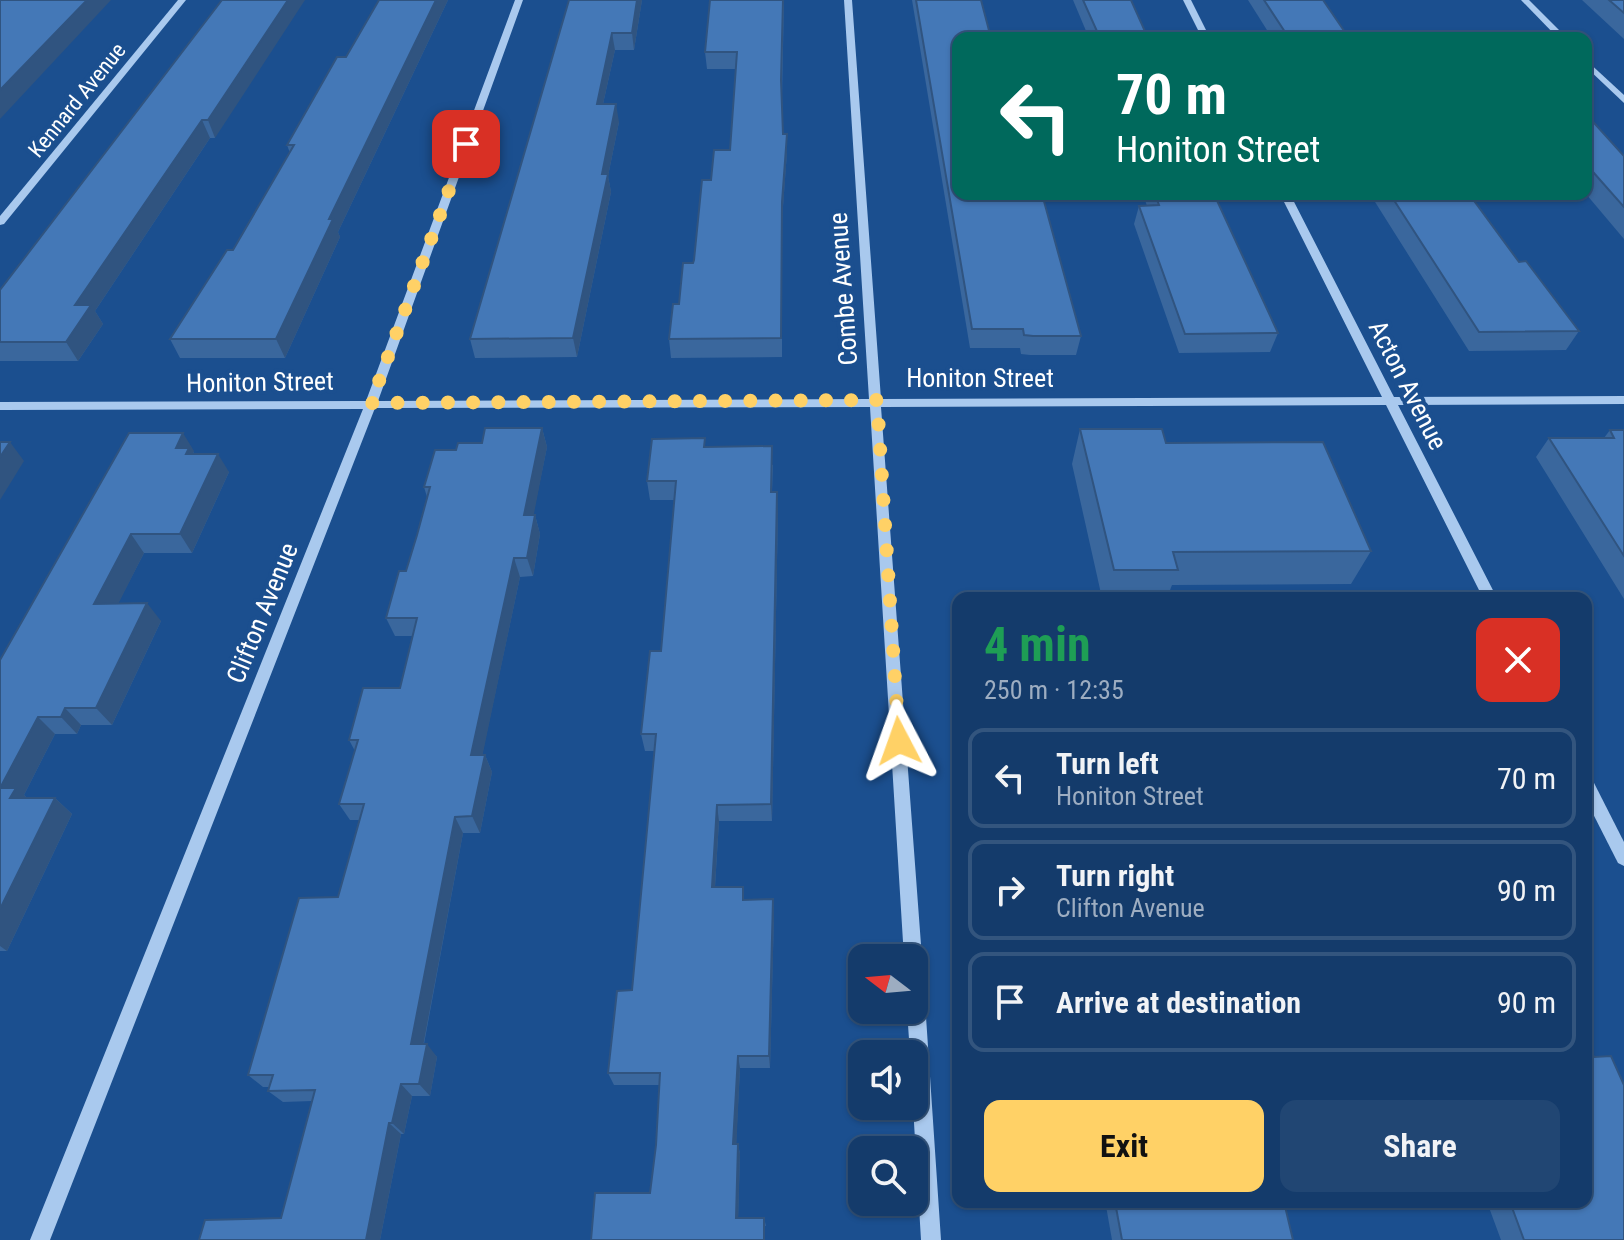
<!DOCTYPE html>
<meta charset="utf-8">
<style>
body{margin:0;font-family:"Roboto Condensed",sans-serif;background:#214673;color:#f1f3f6;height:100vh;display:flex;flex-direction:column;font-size:30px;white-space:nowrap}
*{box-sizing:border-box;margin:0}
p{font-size:26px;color:#9dadc1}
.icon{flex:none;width:44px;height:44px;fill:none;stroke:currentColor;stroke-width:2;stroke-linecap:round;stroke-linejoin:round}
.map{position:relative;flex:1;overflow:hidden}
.panel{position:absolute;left:952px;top:592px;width:640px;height:616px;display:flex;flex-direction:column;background:#143b6b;border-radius:16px;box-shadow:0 2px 6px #0004,0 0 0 2px #33557e}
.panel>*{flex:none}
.banner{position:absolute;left:952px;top:32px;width:640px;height:168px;border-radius:16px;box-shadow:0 2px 6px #0004,0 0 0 2px #33557e;background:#00695c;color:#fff;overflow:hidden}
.needle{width:52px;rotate:286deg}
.fabs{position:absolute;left:848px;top:944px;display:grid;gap:16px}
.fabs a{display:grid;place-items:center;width:80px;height:80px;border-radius:16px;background:#143b6b;box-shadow:0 2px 6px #0004,0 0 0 2px #33557e;font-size:40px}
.pin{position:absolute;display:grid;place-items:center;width:68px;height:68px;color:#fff;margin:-34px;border-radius:16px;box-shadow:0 4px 12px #0006}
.me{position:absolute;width:88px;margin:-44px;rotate:356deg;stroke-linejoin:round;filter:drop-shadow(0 0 6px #0008)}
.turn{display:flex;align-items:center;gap:28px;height:168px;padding:0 32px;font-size:36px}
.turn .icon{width:104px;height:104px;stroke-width:2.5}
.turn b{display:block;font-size:56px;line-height:68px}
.round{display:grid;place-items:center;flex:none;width:84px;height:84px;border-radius:16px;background:#214673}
.headline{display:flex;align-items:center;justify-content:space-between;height:136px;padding:0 32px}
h1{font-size:48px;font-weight:700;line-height:60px;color:#1e9e55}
.primary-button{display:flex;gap:16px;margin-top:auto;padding:16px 32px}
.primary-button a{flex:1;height:92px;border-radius:16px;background:#ffd166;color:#111;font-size:32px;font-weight:700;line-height:92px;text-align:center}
.primary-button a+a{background:#214673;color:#f1f3f6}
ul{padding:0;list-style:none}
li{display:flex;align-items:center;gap:24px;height:100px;margin:0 16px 12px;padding:0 16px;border:4px solid #33557e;border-radius:16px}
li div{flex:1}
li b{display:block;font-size:30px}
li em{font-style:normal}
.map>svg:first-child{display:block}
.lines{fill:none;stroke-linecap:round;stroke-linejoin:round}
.minor{fill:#a9c9ee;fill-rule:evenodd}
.wall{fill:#3a679d}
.shaded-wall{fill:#305480}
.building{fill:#4478b7;stroke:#305480;stroke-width:2}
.route{stroke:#ffd166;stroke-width:14;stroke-dasharray:0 25.2}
.labels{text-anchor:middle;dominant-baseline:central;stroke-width:8;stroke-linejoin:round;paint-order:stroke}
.far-street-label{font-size:22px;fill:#fff;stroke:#1b4f8f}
.street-label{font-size:26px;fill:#fff;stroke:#1b4f8f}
</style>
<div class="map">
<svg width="1624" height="1240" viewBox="0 0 1624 1240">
<rect width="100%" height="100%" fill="#1b4f8f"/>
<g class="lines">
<!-- minor -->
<g class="minor">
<path d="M178,0H186L4,224L0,225V216Z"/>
<path d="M515,0H523L378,401L869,399L844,0H852L881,399L1382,397L1280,194H1290L1394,397L1624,396V404L1398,405L1497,598H1483L1386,405L881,407L922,958L917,965L923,972L941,1240H921L913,1106L914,1054H910L907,1010H914V958H904L870,407L375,408L50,1240H30L363,409L0,410V402L366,401Z"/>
<path d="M1183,0H1191L1210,38H1202Z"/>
<path d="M1521,0H1529L1567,38H1558Z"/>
<path d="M1586,60L1624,95V103L1586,67Z"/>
<path d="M1586,777L1592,779L1624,842V866L1618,863L1586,800Z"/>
</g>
</g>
<!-- wall -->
<g class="wall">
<path d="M222,0L215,138H210L95,311L103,324L78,361H0V290Z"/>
<path d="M379,0H448L338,232L340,237L285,358H180L170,339L233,250L290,153L287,145L346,57Z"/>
<path d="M569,0H642L634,50H615L603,104L619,122L608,176L611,192L577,357L475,358L470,339Z"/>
<path d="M710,0H784L782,97L783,134L787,152L782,220V357L671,358L669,339L693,263L711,180L730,150L736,69H707L705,52Z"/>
<path d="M912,0H981L958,38L1081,336L1076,355H1030L1021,354L1020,348H970Z"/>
<path d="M1073,0H1131L1148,38H1089Z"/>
<path d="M1248,0H1323L1349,38H1272Z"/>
<path d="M1582,0H1624V39Z"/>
<path d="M1586,114L1624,156V239L1586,194Z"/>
<path d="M1143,194H1214L1278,333L1270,352L1179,353L1134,224L1139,206H1147Z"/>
<path d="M1370,194H1469L1519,262L1579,331L1566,350L1469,351Z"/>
<path d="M542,428L547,447L533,515H535L540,534L533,576L520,577L482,755H485L492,772L480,833H463L424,1044L437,1057L430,1096H412L404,1134H401L380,1240H199L281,1218L312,1101L283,1102L268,1091L269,1087H263L248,1075L338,897L359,820H350L339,804L355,751L349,740L400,688L413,636H395L386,618L406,571L417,535L427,497L424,487L456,450Z"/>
<path d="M1080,429L1166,443L1371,551L1351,584L1172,585L1167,598H1102L1072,464Z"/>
<path d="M1610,430H1624V599L1536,457L1549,438H1604Z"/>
<path d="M706,447L773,465L772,492L778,510L772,821H719L715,887L744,900L773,899L774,914L770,1068H740L736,1144H738L740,1154L738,1218H764L766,1226L650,1193L656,1145L660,1085H614L608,1073L632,990L655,751H645L641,734L661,651L674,500H650L647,481Z"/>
<path d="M194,451L193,454L229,472L192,553H144L118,603L161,621L112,725H81L77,734H55L24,795L27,798H55L72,814L7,951H0V660Z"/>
<path d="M1594,1057L1624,1240H1501L1487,1202H1586Z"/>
<path d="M1110,1202H1284L1293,1240H1112L1106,1206Z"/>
</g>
<!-- shaded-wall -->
<g class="shaded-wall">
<path d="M87,0H111L0,119V90Z"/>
<path d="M288,0H305L215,138L208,120Z"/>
<path d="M436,0H448L338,232L340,237L285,358L276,339L329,219Z"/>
<path d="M637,0H642L634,50L632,33Z"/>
<path d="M612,33L615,50L599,122L597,104Z"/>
<path d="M616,104L619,122L608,176L611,192L577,357L573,338L602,174Z"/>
<path d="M202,120L210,138L95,311L103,324L78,361L66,342L75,305Z"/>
<path d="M787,134V152L782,220V357V202Z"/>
<path d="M542,428L547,447L530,534L524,515Z"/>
<path d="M183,433L194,451L187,467L176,448Z"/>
<path d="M10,442L24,461L0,500V457Z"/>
<path d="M218,454L229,472L192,553L180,534Z"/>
<path d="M777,492L778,510L772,821L771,804Z"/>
<path d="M535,515L540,534L533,576L527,558Z"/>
<path d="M131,534L144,553L109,622L94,604Z"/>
<path d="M514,558L520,577L479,772L471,755Z"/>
<path d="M147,603L161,621L112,725L96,708Z"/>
<path d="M65,708L81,725L77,734L61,717Z"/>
<path d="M38,717L55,734L24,795L34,805L11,798L0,788Z"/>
<path d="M485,755L492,772L480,833L472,816Z"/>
<path d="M55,798L72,814L7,951L0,946V909Z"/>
<path d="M717,805L719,821L714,902L712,887Z"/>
<path d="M455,817L463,833L421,1057L411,1044Z"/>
<path d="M773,899L774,914L770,1068L769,1056Z"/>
<path d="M427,1044L437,1057L430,1096L419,1084Z"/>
<path d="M738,1056L740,1068L736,1154L733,1144Z"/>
<path d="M401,1084L412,1096L404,1134L392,1123Z"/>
<path d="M389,1123L401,1134L380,1240H366Z"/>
<path d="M738,1144L740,1154L738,1227L736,1218Z"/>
</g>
<!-- building -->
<g class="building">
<path d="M0,0H87L0,90Z"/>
<path d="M222,0H288L208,120H202L75,305H91L66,342H0V290Z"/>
<path d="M379,0H436L329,219H333L276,339H170L227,250H233L294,145H287L337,57H346Z"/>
<path d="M569,0H637L632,33H612L597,104H616L602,174H608L573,338L470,339Z"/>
<path d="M710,0H783L781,80L783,134H787L782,202L781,338L669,339L673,304H679L683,263H693L694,260L702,180H711L714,150H730L737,52H705Z"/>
<path d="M916,0H981L991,38H958V194H1042L1081,336H1033L1024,335L1023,329H972Z"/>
<path d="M1083,0H1131L1148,38H1100Z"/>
<path d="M1264,0H1323L1349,38H1289Z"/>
<path d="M1609,0H1624V13Z"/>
<path d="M1586,114L1624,156V207L1586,164Z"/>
<path d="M1155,194H1214L1278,333L1185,334L1139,206L1159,205Z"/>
<path d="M1390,194H1469L1519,262L1526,261L1579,331L1479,332Z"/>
<path d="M485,428H542L524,515H535L527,558H514L471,755H485L472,816L455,817L411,1044H427L419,1084H401L392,1123H389L366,1240H199L205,1220L281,1218L315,1090L268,1091L273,1075H248L299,898L338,897L364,804H339L358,740H349L363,688H400L417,618H386L399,571H406L417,535L430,487H424L435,450H456L458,443H482Z"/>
<path d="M1080,429H1162L1166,443L1323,442L1371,551L1173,552L1178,570H1114Z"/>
<path d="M1610,430H1624V556L1549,438H1614Z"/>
<path d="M129,433H183L176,448H189L186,454H218L180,534H131L94,604L147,603L96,708H65L61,717H38L0,788H16L10,798H55L0,909V660Z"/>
<path d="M705,438L704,447L772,446L771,492H777L771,804L717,805L712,887H743V900L773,899L769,1056H738L733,1144H738L736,1218H764V1240H591L595,1193H650L656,1145L660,1073H608L617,991L632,990L656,734H641L650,651H661L676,481H647L652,439Z"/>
<path d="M0,442H10L0,457Z"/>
<path d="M1586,1039L1594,1057L1611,1056L1624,1085V1240H1524L1510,1202H1586Z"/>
<path d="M1115,1202H1284L1293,1240H1122Z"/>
</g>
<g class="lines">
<!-- route -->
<path class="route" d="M466,144L371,403L877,400L899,741"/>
</g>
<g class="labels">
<!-- far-street labels -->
<g class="far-street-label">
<text transform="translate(77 100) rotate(-51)">Kennard Avenue</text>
</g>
<!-- street labels -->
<g class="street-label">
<text transform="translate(843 289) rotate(-94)">Combe Avenue</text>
<text x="980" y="378">Honiton Street</text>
<text transform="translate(260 382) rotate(-1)">Honiton Street</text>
<text transform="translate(1408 385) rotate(63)">Acton Avenue</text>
<text transform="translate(262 613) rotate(-68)">Clifton Avenue</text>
</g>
</g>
</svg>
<div class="fabs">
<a><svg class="needle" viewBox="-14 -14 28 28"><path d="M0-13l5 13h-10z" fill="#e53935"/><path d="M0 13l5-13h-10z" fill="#9dadc1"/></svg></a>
<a><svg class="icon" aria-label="sound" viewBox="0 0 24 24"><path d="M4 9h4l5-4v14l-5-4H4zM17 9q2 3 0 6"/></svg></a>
<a><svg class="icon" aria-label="search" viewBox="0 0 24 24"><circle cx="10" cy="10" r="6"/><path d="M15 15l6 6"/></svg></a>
</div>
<div class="pin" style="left:466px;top:144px;background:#d93025"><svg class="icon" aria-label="arrive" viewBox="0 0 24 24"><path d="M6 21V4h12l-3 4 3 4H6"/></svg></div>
<svg class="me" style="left:899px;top:741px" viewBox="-20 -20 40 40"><path d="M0-17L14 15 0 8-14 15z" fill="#ffd166" stroke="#fff" stroke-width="4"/></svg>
<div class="banner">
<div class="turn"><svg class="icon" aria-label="left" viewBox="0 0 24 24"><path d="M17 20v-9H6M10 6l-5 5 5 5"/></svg><div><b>70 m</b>Honiton Street</div></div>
</div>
<section class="panel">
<div class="headline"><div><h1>4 min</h1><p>250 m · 12:35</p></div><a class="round" style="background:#d93025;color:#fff"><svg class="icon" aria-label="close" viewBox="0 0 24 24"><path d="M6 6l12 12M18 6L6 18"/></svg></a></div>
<ul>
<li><svg class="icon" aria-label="left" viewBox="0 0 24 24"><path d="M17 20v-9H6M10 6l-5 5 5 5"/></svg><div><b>Turn left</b><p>Honiton Street</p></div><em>70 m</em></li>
<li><svg class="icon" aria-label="right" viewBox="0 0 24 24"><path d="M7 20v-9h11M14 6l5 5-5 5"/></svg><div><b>Turn right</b><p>Clifton Avenue</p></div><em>90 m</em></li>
<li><svg class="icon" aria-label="arrive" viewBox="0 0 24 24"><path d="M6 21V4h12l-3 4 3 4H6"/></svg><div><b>Arrive at destination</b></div><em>90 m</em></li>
</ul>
<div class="primary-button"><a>Exit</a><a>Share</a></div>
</section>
</div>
